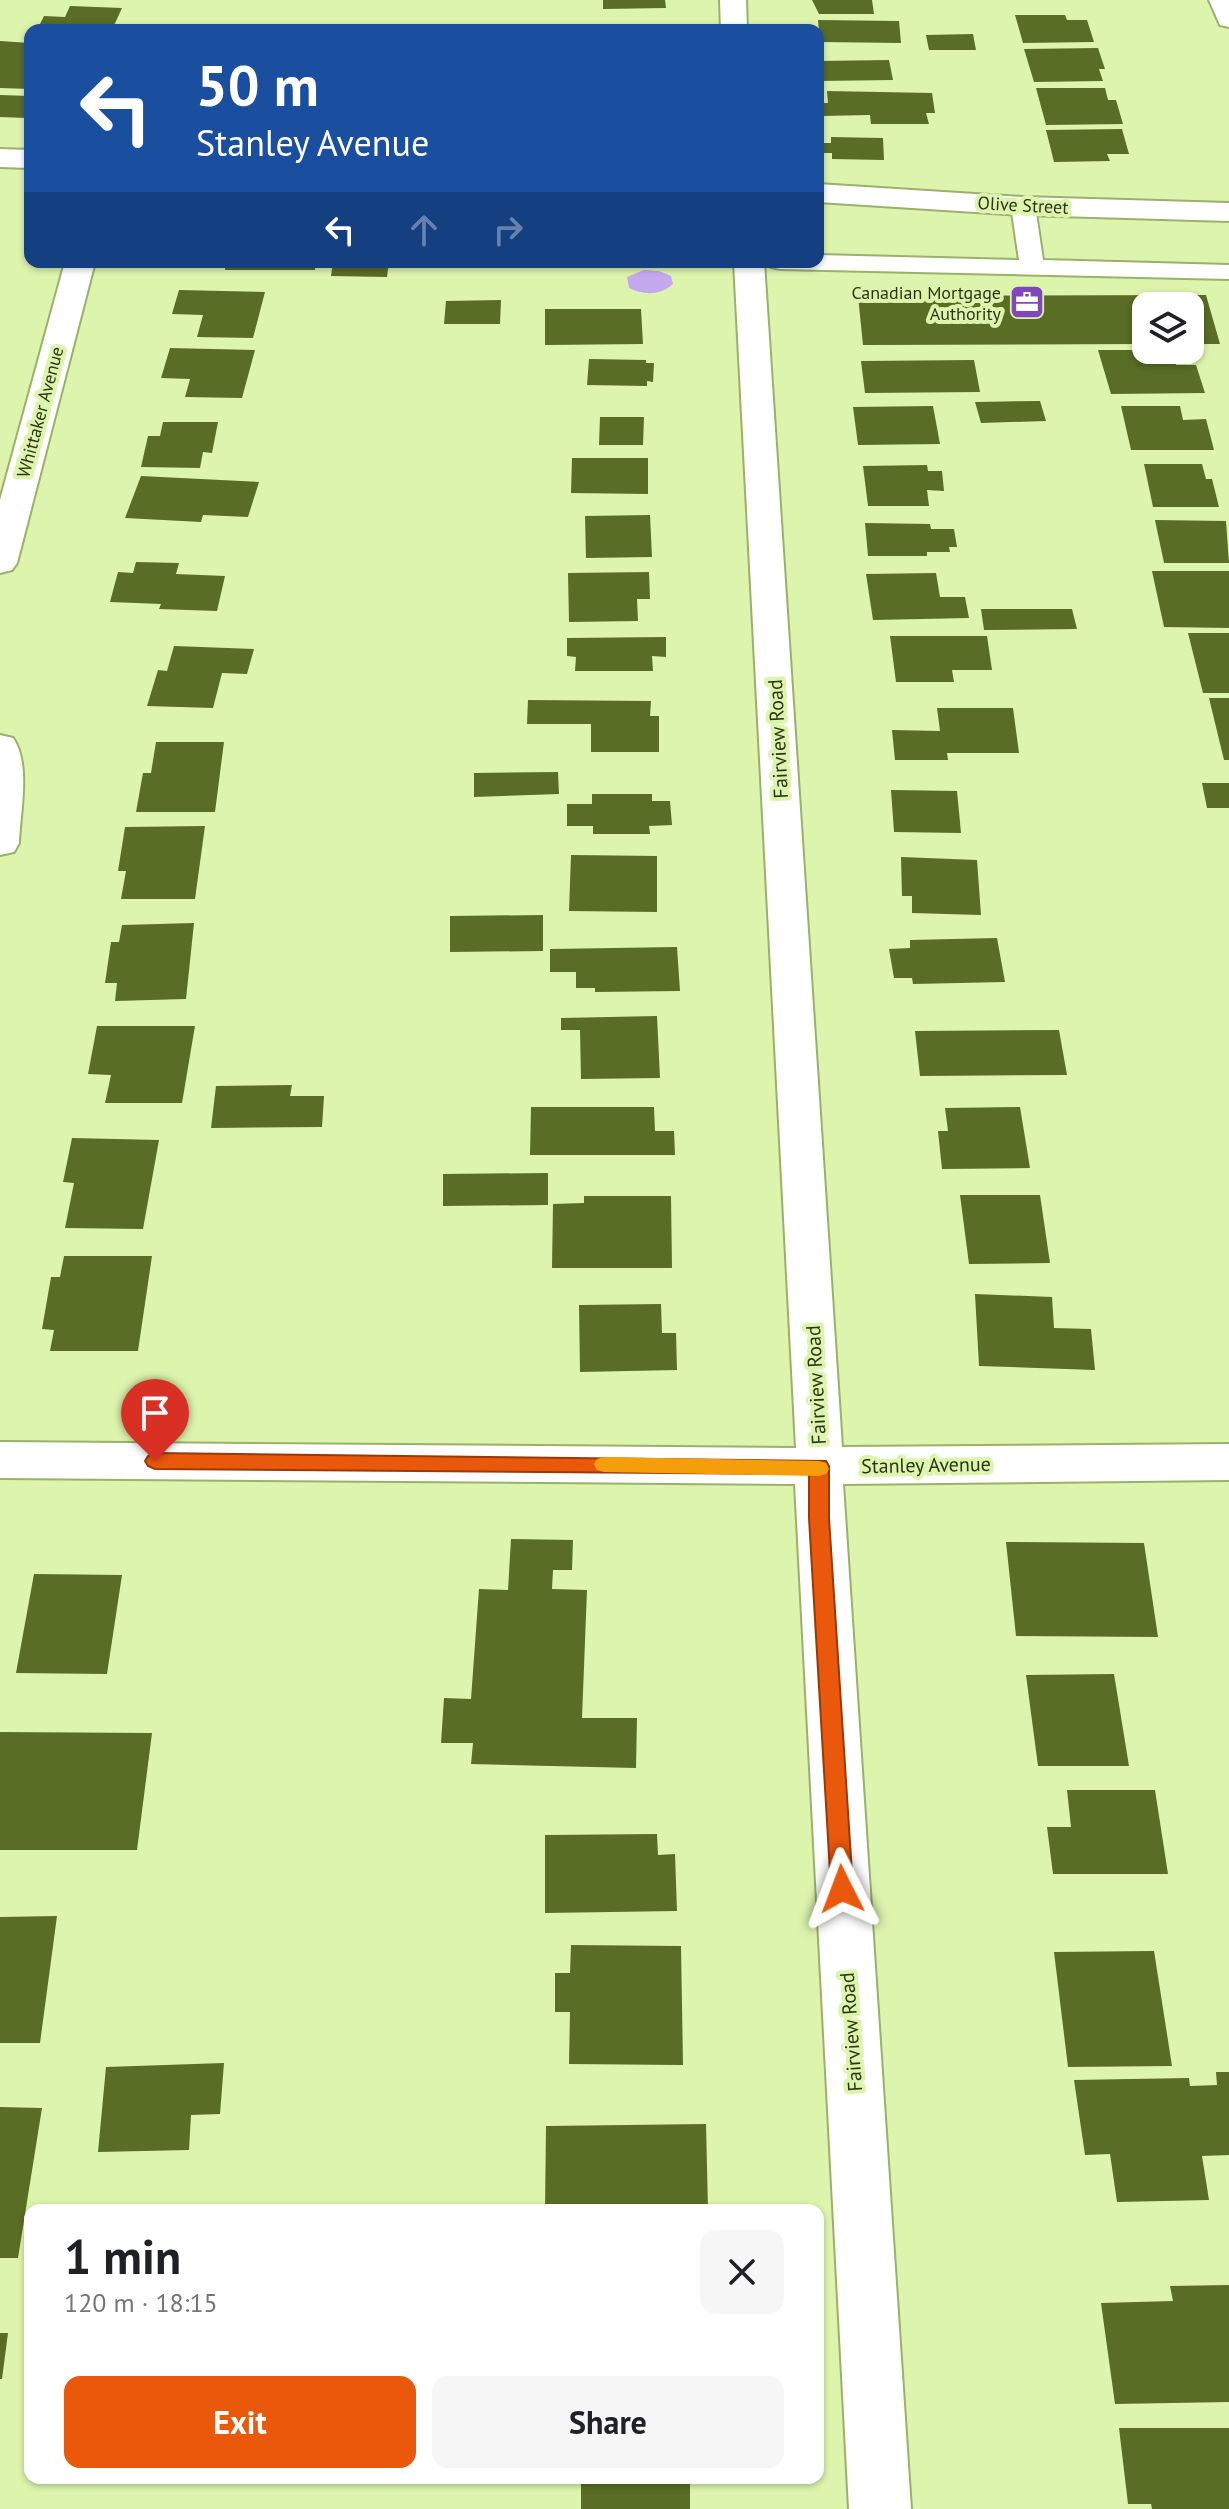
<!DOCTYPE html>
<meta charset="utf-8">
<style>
body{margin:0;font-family:"PT Sans",sans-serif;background:#f6f6f6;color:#202124;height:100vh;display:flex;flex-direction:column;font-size:30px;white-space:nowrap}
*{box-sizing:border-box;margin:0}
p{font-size:26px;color:#757577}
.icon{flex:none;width:44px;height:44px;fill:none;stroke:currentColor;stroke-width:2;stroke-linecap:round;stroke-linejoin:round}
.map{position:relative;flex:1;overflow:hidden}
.sheet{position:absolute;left:24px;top:2204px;width:800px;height:280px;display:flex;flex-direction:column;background:#fff;border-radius:16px;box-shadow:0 2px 6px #0004}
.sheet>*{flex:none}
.top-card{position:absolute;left:24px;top:24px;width:800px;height:244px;border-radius:16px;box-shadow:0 2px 6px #0004;background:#1a4fa0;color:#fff;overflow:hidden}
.tools{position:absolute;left:1132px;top:292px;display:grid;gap:16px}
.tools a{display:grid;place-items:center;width:72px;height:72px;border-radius:16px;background:#fff;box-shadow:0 2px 6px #0004;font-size:40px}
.pin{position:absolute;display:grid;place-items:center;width:68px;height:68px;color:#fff;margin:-82px -34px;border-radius:50% 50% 50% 0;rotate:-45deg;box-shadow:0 0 8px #0007}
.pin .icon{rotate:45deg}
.me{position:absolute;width:88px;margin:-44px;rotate:357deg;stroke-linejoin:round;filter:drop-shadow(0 0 6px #0008)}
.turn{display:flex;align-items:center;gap:28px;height:168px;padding:0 40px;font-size:36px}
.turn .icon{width:104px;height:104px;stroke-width:2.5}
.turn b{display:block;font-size:56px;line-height:68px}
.lanes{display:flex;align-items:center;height:76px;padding:0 40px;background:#0003;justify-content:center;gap:40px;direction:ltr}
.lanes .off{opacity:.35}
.round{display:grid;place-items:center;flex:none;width:84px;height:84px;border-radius:16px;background:#f6f6f6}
.headline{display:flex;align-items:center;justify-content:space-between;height:136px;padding:0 40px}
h1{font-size:48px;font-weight:700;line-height:60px}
.primary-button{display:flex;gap:16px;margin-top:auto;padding:16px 40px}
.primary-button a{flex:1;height:92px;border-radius:16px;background:#ea580c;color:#fff;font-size:32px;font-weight:700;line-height:92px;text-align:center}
.primary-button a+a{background:#f6f6f6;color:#202124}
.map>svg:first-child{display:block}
.water{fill:#c5a9ee}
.building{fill:#596d24}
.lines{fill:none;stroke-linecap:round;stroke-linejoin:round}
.service-casing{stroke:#9ab06b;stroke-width:4}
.minor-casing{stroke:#9ab06b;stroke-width:4}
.tertiary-casing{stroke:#9ab06b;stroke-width:4}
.service{fill:#fff;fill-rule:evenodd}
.minor{fill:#fff;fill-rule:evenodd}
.tertiary{fill:#fff;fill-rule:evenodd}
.route{fill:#ea580c;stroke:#983908;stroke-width:2}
.slow{fill:#f59e0b}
.labels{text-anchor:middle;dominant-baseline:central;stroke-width:8;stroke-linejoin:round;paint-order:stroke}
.far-street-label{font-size:18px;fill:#2c3518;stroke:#ddf4ad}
.far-poi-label{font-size:18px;fill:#2c3518;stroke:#ddf4ad;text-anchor:end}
.street-label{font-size:20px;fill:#2c3518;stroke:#ddf4ad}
</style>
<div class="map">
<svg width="1229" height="2509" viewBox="0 0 1229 2509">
<rect width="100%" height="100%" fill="#ddf4ad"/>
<!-- water -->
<path class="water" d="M644,270L659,271L671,276L673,284C660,296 643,295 629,288L627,277Z"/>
<!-- building -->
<g class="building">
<path d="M603,0H665L666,8L603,9Z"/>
<path d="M812,0H872L874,14H819Z"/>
<path d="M70,6L122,8L112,30H57L59,27L39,26L44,16L65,17Z"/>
<path d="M1015,15H1065L1067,20H1087L1094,42L1023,43Z"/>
<path d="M818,20L899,21L901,43L820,42Z"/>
<rect x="586" y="24" width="86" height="6"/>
<path d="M973,34L976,50H929L926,35Z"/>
<path d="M0,41L30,43V89L0,88Z"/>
<path d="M1098,48L1105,69H1099L1103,81L1034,82L1024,49Z"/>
<path d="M889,60L893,80L818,81V61Z"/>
<path d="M1036,88H1105L1108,100H1116L1123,124L1046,125Z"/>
<path d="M827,91L932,93L935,113H926L929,124H871L870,115L822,116L821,103H828Z"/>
<path d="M0,95L30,96V109L26,118L0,117Z"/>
<path d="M1122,129L1129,154H1107L1110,161L1054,162L1046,130Z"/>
<path d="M831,137L883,138L884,160L832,159V153H823L822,143H831Z"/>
<path d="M226,262H316L315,270H225Z"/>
<path d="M333,262H389L387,277L331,276Z"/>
<path d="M179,290L265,292L253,338L197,337L203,315L172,314Z"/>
<path d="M1206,295L1220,344H1190V306H1146V344L863,345L858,296Z"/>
<path d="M501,300L500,324H444L446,301Z"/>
<path d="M545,309H641L643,344L545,345Z"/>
<path d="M170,348L255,350L242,398L185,397L190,379L161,378Z"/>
<path d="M1098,350H1172L1176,365H1196L1205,393L1111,394Z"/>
<path d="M589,359L646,360V363H654L653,382L647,381V386L587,385Z"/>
<path d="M974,360L980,392L865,393L861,361Z"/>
<path d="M1040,401L1046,421L981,423L975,402Z"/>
<path d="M933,406L940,444L858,445L853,407Z"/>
<path d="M1121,406H1180L1183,420L1206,419L1214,450H1131Z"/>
<path d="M600,417H644L643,445H599Z"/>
<path d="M163,422H218L212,453L203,452L200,468L141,467L148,436H160Z"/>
<path d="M572,458H648V494L571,493Z"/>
<path d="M1144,464H1202L1206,479H1212L1219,507H1153Z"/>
<path d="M927,465L928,471H942L944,491L927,490L929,506H868L863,466Z"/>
<path d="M141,476L259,482L248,517L203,515L201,522L125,518Z"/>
<path d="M650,515L652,557L586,558L585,516Z"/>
<path d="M1155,520L1226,521L1229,563H1164Z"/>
<path d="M865,523L930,524L931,529H954L957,547H949L950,552H927V556H868Z"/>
<path d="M136,562L179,563L176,574L225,576L217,611L159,609L161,604L110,602L118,572L133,573Z"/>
<path d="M1152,571H1229V628L1164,627Z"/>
<path d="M649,572L650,599H637L638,621L569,622L568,573Z"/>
<path d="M936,573L940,597H965L969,618L873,620L866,574Z"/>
<path d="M981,609H1072L1077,629L984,630Z"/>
<path d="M1188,633H1229V693H1203Z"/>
<path d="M890,636H987L992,670H952L954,682H896Z"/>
<path d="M666,637V657L652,656L653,671H575L576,657L567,656V638Z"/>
<path d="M174,646L254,649L247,674L222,673L213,708L147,706L158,670L167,671Z"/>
<path d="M1209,698H1229V760H1224Z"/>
<path d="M528,700L651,701L650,716H659V752H591V724H527Z"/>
<path d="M937,708H1013L1019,753H947L948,760H895L892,730L940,731Z"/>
<path d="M156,742H224L215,812H136L143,773H151Z"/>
<path d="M558,772L559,794L474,797V773Z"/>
<path d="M1202,783H1229V808H1207Z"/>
<path d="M891,790L957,791L961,833L894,832Z"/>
<path d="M592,794H652V801H670L672,825L649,826L650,834H593V826H567V804H592Z"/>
<path d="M205,826L195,899H121L126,871H118L125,827Z"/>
<path d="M571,855L657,856V912L569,911Z"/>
<path d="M901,857L977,860L981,915L912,913V896H902Z"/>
<path d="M543,915V951L450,952V916Z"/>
<path d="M194,923L186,999L115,1001L117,983H105L111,942H119L122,925Z"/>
<path d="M997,938L1005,982L913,984L912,978H894L889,949L910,948V940Z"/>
<path d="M677,947L680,991L595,992V988H576V972H550V949Z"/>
<path d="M657,1016L660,1078L581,1079L580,1030H561V1018Z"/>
<path d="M97,1026H195L182,1103H105L111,1075L88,1074Z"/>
<path d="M1059,1030L1067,1075L920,1076L915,1031Z"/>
<path d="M292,1085L290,1096H324L322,1127L211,1128L216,1086Z"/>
<path d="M531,1107H654L655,1131H674L675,1155H530Z"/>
<path d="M1020,1107L1030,1168L942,1169L938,1131H948L945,1108Z"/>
<path d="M72,1138L159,1140L143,1229L65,1228L74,1183L63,1182Z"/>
<path d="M548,1173V1205L443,1206V1174Z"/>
<path d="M960,1195H1040L1050,1263L969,1264Z"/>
<path d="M584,1196H671L672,1268H552L553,1204L584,1203Z"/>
<path d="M64,1256H152L138,1351H50L54,1330L42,1329L51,1277H60Z"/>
<path d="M975,1294L1052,1297L1054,1328L1091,1329L1095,1370L979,1366Z"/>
<path d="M661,1304L662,1333H676L677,1370L580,1372L579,1305Z"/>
<path d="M511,1539L573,1540L572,1570H553L552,1589L587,1590L582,1718H637L636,1768L471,1764L473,1743H441L444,1698L471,1699L479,1589L508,1590Z"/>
<path d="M1006,1542L1144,1543L1158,1637L1016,1636Z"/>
<path d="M34,1574L122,1575L107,1674L16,1673Z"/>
<path d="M1114,1674L1129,1766H1038L1026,1675Z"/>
<path d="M0,1732L152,1733L137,1850H0Z"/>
<path d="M1067,1790H1155L1168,1874H1053L1047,1827H1071Z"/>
<path d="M657,1834L658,1855L675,1854L677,1911L545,1913V1835Z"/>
<path d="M57,1916L40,2043H0V1917Z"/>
<path d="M571,1945L681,1946L683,2065L569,2064L570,2012H555V1973H570Z"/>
<path d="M1154,1951L1172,2066L1068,2067L1054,1952Z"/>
<path d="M224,2063L220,2114L191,2115L189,2150L98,2152L106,2067Z"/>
<path d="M1216,2072H1229V2155L1202,2156L1209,2200L1117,2202L1110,2154L1085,2155L1074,2080L1189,2078L1190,2086L1217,2085Z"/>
<path d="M0,2107L42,2108L18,2258H0Z"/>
<path d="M706,2124L708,2210H545L546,2126Z"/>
<path d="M1229,2285V2402L1115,2404L1101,2303L1173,2301L1170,2286Z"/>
<path d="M0,2333H8L2,2379H0Z"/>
<path d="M1119,2428H1229V2509H1152L1151,2504H1128Z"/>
<rect x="581" y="2478" width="109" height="31"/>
</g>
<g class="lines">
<!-- service casing -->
<g class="service-casing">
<path id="service" d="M1023,199L1031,201L1035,206L1043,260L1229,265V279L780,269L771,267L768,262H818V255L1019,260L1011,206L1015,201Z"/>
</g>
<!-- minor casing -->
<g class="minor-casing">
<g id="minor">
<path d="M720,0H746L747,30H721Z"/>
<path d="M65,262H95L17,563L12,570L0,573V500Z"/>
<path d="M734,262H764L842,1447L1229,1444V1480L843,1484L911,2509H849L795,1484L0,1478V1442L796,1448Z"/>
<path d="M0,735L13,738C31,764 20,813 19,843L14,852L0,855Z"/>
</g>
</g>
<!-- tertiary casing -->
<g class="tertiary-casing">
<g id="tertiary">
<path d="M1209,0H1229V27L1220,25Z"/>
<path d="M0,149L30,150V168L0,167Z"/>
<path d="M818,184L1023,197L1229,203V221L1023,215L818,202Z"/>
</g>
</g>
<!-- service -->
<use href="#service" class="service"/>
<!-- minor -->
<use href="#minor" class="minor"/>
<!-- tertiary -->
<use href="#tertiary" class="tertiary"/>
</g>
<!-- route -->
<path class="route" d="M155,1453L826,1461L829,1466V1518L853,1889L849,1896L842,1899L834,1896L831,1889L809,1518V1474L155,1469L148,1466L145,1461L148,1456Z"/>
<!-- slow -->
<path class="slow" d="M604,1457L819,1461L826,1463L829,1469L826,1474L819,1476L604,1472L597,1470L594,1464L597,1459Z"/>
<!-- icons -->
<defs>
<g id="office-square" transform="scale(1.8)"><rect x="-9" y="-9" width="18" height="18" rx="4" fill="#8047bd" stroke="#ddf4ad"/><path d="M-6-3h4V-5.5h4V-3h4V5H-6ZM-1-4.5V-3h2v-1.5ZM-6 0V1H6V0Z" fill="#fff"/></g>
</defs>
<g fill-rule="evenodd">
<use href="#office-square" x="1027" y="302"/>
</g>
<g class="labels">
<!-- far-street labels -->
<g class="far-street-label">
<text transform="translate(1023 205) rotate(3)">Olive Street</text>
<text transform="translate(40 412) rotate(-75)">Whittaker Avenue</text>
</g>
<!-- far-poi labels -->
<g class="far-poi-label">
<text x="1001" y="292">Canadian Mortgage<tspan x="1001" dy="21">Authority</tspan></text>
</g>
<!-- street labels -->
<g class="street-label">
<text transform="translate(778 739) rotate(-93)">Fairview Road</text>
<text transform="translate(816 1385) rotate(-93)">Fairview Road</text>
<text transform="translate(926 1465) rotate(-1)">Stanley Avenue</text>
<text transform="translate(851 2032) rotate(-94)">Fairview Road</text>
</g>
</g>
</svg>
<div class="tools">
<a><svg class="icon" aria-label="layers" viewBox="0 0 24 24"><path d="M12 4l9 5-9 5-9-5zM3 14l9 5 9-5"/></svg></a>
</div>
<div class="pin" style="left:155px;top:1461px;background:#d93025"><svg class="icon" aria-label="arrive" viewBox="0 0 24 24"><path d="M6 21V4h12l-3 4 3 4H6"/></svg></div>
<svg class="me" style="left:842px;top:1889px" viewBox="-20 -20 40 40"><path d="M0-17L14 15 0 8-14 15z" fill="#ea580c" stroke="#fff" stroke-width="4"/></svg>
<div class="top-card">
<div class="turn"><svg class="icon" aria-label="left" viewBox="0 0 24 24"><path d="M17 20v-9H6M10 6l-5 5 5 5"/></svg><div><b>50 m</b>Stanley Avenue</div></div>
<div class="lanes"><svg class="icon" aria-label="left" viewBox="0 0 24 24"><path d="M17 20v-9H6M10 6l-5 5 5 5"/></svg><svg class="icon off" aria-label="ahead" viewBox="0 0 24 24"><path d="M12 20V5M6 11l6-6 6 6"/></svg><svg class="icon off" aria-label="right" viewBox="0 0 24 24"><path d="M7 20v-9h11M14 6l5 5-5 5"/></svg></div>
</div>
<section class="sheet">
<div class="headline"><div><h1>1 min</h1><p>120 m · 18:15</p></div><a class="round"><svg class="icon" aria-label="close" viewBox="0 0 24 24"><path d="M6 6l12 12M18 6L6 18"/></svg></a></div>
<div class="primary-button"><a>Exit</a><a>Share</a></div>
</section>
</div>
